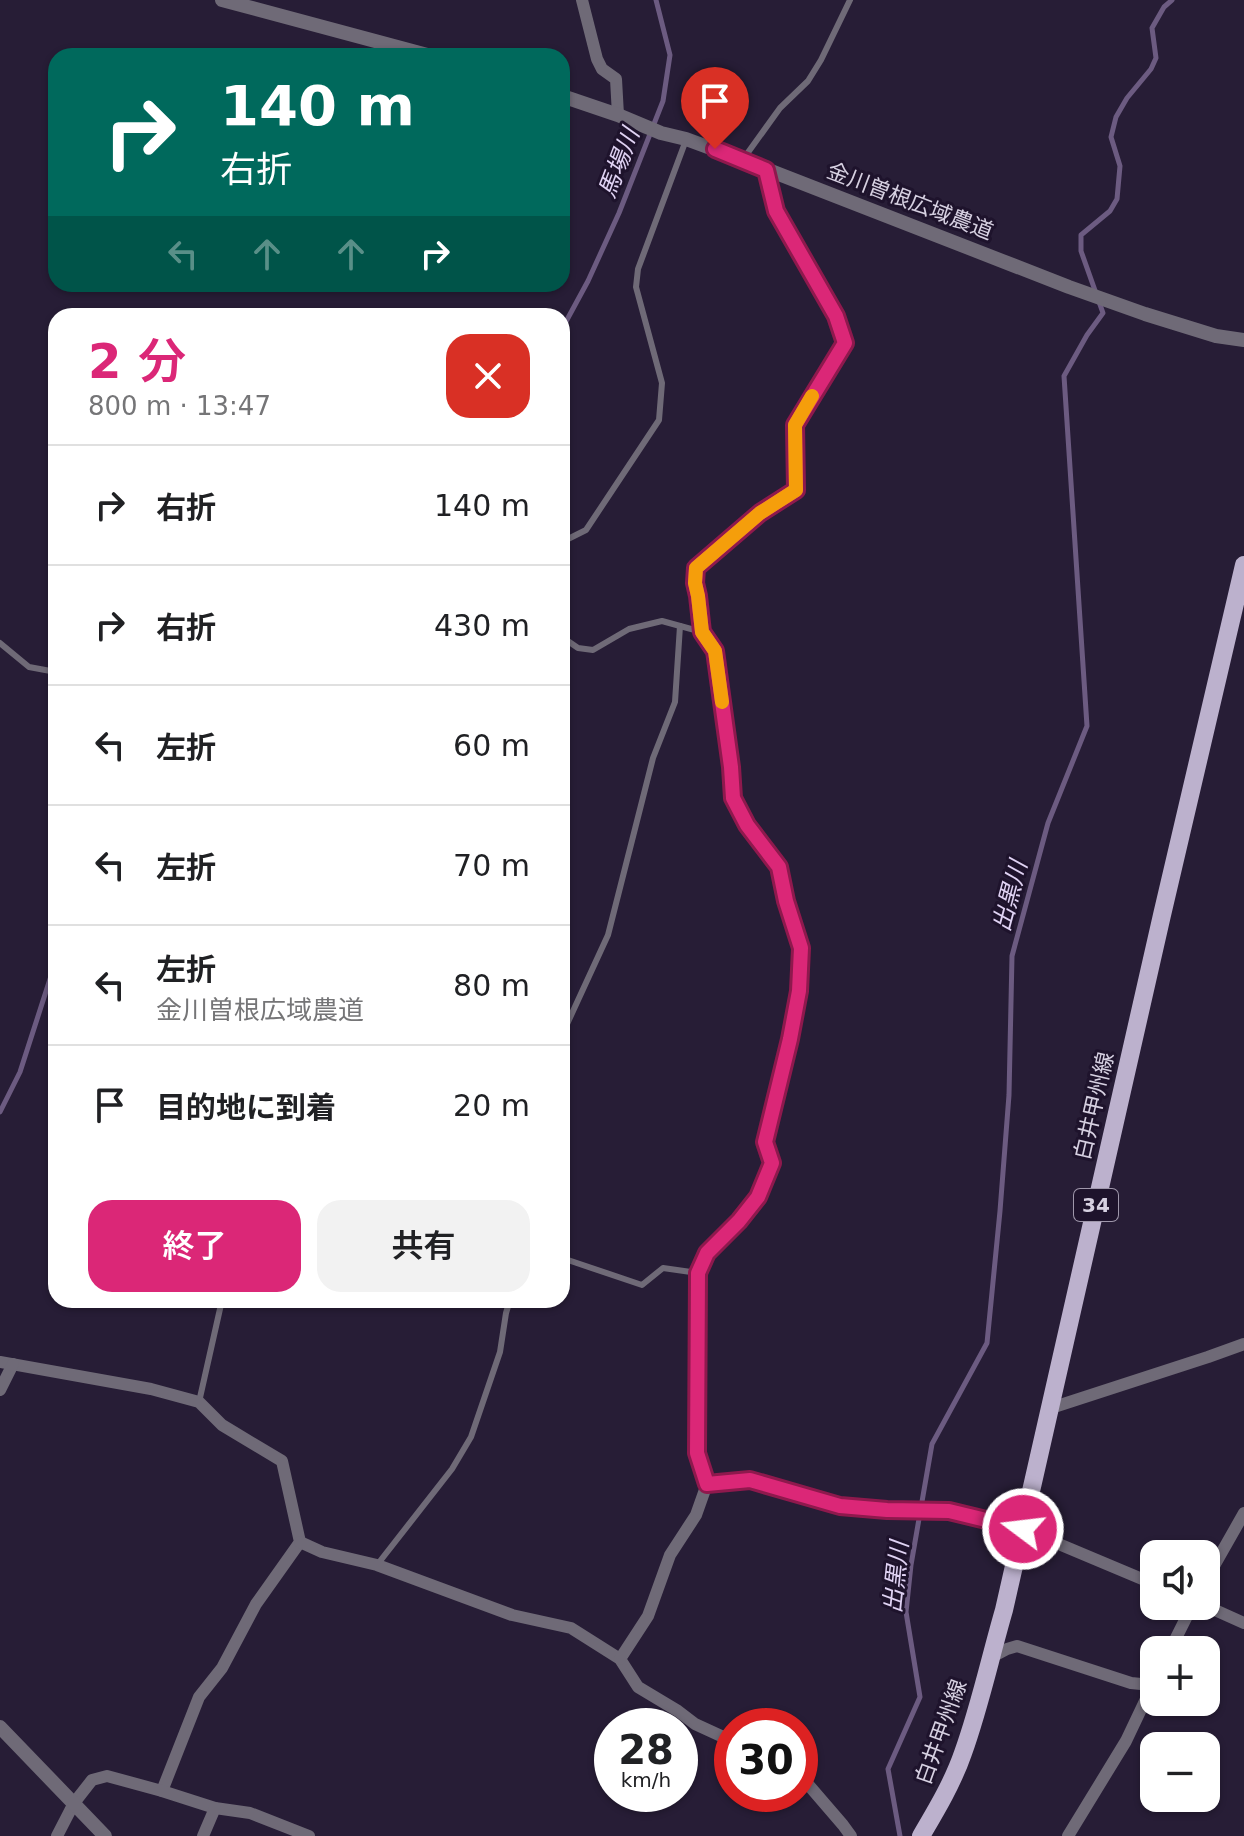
<!DOCTYPE html>
<html lang="ja">
<meta charset="utf-8">
<style>
body{margin:0;font-family:"DejaVu Sans","Noto Sans JP",sans-serif;background:#f2f2f2;color:#202124;height:100vh;display:flex;flex-direction:column;font-size:30px;white-space:nowrap}
*{box-sizing:border-box;margin:0}
p{font-size:26px;color:#757577}
.icon{flex:none;width:44px;height:44px;fill:none;stroke:currentColor;stroke-width:2;stroke-linecap:round;stroke-linejoin:round}
.map{position:relative;flex:1;overflow:hidden}
.panel{position:absolute;left:48px;top:308px;width:522px;height:1000px;display:flex;flex-direction:column;background:#fff;border-radius:24px;box-shadow:0 2px 6px #0004}
.panel>*{flex:none}
.hud{position:absolute;left:48px;top:48px;width:522px;height:244px;border-radius:24px;box-shadow:0 2px 6px #0004;background:#00695c;color:#fff;overflow:hidden}
.controls{position:absolute;left:1140px;top:1540px;display:grid;gap:16px}
.controls a{display:grid;place-items:center;width:80px;height:80px;border-radius:16px;background:#fff;box-shadow:0 2px 6px #0004;font-size:40px}
.speed{position:absolute;left:594px;top:1708px;display:flex;gap:16px;font-size:40px;font-weight:700;text-align:center}
.speed>*{display:grid;place-content:center;width:104px;height:104px;border-radius:50%;background:#fff;box-shadow:0 2px 6px #0004;line-height:1}
.speed small{font-size:20px;font-weight:400}
.speed .limit{border:12px solid #d22;background:#fff;color:#111}
.pin{position:absolute;display:grid;place-items:center;width:68px;height:68px;color:#fff;margin:-82px -34px;border-radius:50% 50% 50% 0;rotate:-45deg;box-shadow:0 0 8px #0007}
.pin .icon{rotate:45deg}
.me{position:absolute;width:88px;margin:-44px;rotate:285deg;stroke-linejoin:round;filter:drop-shadow(0 0 6px #0008)}
.turn{display:flex;align-items:center;gap:28px;height:168px;padding:0 40px;font-size:36px}
.turn .icon{width:104px;height:104px;stroke-width:2.5}
.turn b{display:block;font-size:56px;line-height:68px}
.lanes{display:flex;align-items:center;height:76px;padding:0 40px;background:#0003;justify-content:center;gap:40px;direction:ltr}
.lanes .off{opacity:.35}
.round{display:grid;place-items:center;flex:none;width:84px;height:84px;border-radius:24px;background:#f2f2f2}
.summary{display:flex;align-items:center;justify-content:space-between;height:136px;padding:0 40px}
h1{font-size:48px;font-weight:600;line-height:60px;color:#db2777}
.button{display:flex;gap:16px;margin-top:auto;padding:16px 40px}
.button a{flex:1;height:92px;border-radius:24px;background:#db2777;color:#fff;font-size:32px;font-weight:600;line-height:92px;text-align:center}
.button a+a{background:#f2f2f2;color:#202124}
ul{padding:0;list-style:none}
li{display:flex;align-items:center;gap:24px;height:120px;padding:0 40px;border-top:2px solid #e0e0e0}
li div{flex:1}
li b{display:block;font-size:30px}
li em{font-style:normal}
.map>svg:first-child{display:block}
.lines{fill:none;stroke-linecap:round;stroke-linejoin:round}
.stream{stroke:#6c5b81;stroke-width:5}
.service{stroke:#6f6a77;stroke-width:6}
.minor{stroke:#6f6a77;stroke-width:12}
.tertiary{stroke:#6f6a77;stroke-width:14}
.primary{stroke:#bcb1cd;stroke-width:18}
.route-casing{stroke:#8e194d;stroke-width:20}
.route{stroke:#db2777;stroke-width:14}
.slow{stroke:#f59e0b;stroke-width:14}
.labels{text-anchor:middle;dominant-baseline:central;stroke-width:6;stroke-linejoin:round;paint-order:stroke}
.shield{fill:#1e132c;stroke:#9f97ab;stroke-width:2}
.shield-label{font-size:20px;font-weight:bold;fill:#d6d0e1}
.street-label{font-size:22px;fill:#d6d0e1;stroke:#1e132c}
.water-label{font-size:24px;font-style:italic;fill:#e0d3f4;stroke:#1e132c}
</style>
<div class="map">
<svg width="1244" height="1836" viewBox="0 0 1244 1836">
<rect width="100%" height="100%" fill="#271d36"/>
<g class="lines">
<!-- stream -->
<g class="stream">
<path d="M562,329L588,281L619,213L663,101L670,55L656,0"/>
<path d="M0,1112L20,1072L50,979L56,974"/>
<path d="M900,1836L888,1769L920,1697L906,1612L911,1565L932,1444L987,1343L1000,1211L1009,1095L1012,956L1048,823L1087,726L1064,376L1087,335L1103,313L1081,251V235L1110,211L1117,199L1120,166L1111,137L1116,117L1127,98L1151,69L1156,58L1152,28L1164,7L1172,0"/>
</g>
<!-- service -->
<g class="service">
<path d="M744,158L780,108L808,81L821,60L850,0"/>
<path d="M562,544L564,541L586,530L659,420L662,383L636,287L638,269L686,140"/>
<path d="M562,637L578,648L593,650L629,629L662,621L702,632"/>
<path d="M0,643L29,667L56,672"/>
<path d="M562,1035L608,935L653,758L675,702L680,626"/>
<path d="M562,1258L642,1285L663,1268L698,1273L707,1253L739,1221L758,1197L772,1163L765,1142L790,1039L799,991L801,948L786,901L779,867L747,825L733,798L731,767L715,651L702,632L695,583L696,568L760,513L796,490L795,425L845,343L836,316L776,211L766,170"/>
<path d="M199,1402L222,1300"/>
<path d="M377,1565L452,1469L471,1437L500,1352L506,1313L510,1300"/>
</g>
<!-- minor -->
<g class="minor">
<path d="M582,0L597,59L602,69L616,79L618,115"/>
<path d="M0,1362L151,1389L199,1402L222,1425L282,1461L300,1542L256,1604L222,1668L199,1697L162,1791"/>
<path d="M0,1390L13,1364"/>
<path d="M1051,1408L1208,1357L1244,1344"/>
<path d="M707,1484L750,1480L840,1506L887,1510L949,1511L1023,1529L1154,1584"/>
<path d="M300,1542L322,1552L377,1565L512,1615L571,1628L620,1659L638,1687L678,1711L695,1724L732,1741"/>
<path d="M1206,1580L1244,1513"/>
<path d="M1206,1606L1244,1623"/>
<path d="M1170,1650L1192,1606"/>
<path d="M990,1658L1007,1649L1017,1646L1131,1683L1141,1684L1154,1680"/>
<path d="M620,1659L648,1616L670,1555L696,1515L707,1484L697,1453L698,1273"/>
<path d="M800,1775L843,1825L851,1836"/>
<path d="M57,1836L74,1803L92,1780L107,1776L162,1791L215,1808L250,1813L309,1836"/>
<path d="M203,1836L215,1808"/>
<path d="M1068,1836L1126,1741L1154,1682"/>
</g>
<!-- tertiary -->
<g class="tertiary">
<path d="M222,0L431,56"/>
<path d="M562,96L618,115L661,133L686,139L743,160L1069,287L1145,314L1216,336L1244,340"/>
<path d="M0,1727L105,1836"/>
</g>
<!-- primary -->
<path class="primary" d="M921,1836C937,1809 953,1782 963,1753C980,1706 990,1658 1004,1610L1162,915L1244,565"/>
</g>
<g class="lines">
<!-- route casing -->
<g class="route-casing">
<path id="route" d="M715,149L766,170L776,211L836,316L845,343L795,425L796,490L760,513L696,568L695,583L698,596L702,632L715,651L731,767L733,798L747,825L779,867L786,901L801,948L799,991L790,1039L765,1142L772,1163L758,1197L739,1221L707,1253L698,1273L697,1453L707,1484L750,1480L840,1506L887,1510L949,1511L1023,1529"/>
</g>
<!-- route -->
<use href="#route" class="route"/>
<!-- slow -->
<path class="slow" d="M722,702L715,651L702,632L698,596L695,583L696,568L760,513L796,490L795,425L812,396"/>
</g>
<g class="labels">
<!-- shield labels -->
<rect class="shield" x="1074" y="1189" width="44" height="32" rx="6"/>
<g class="shield-label">
<text x="1096" y="1205">34</text>
</g>
<!-- street labels -->
<g class="street-label">
<text transform="translate(910 201) rotate(21)">金川曽根広域農道</text>
<text transform="translate(1094 1106) rotate(-77)">白井甲州線</text>
<text transform="translate(941 1732) rotate(-70)">白井甲州線</text>
</g>
<!-- water labels -->
<g class="water-label">
<text transform="translate(619 163) rotate(-69)">馬場川</text>
<text transform="translate(1010 896) rotate(-75)">出黒川</text>
<text transform="translate(896 1577) rotate(-84)">出黒川</text>
</g>
</g>
</svg>
<div class="controls">
<a><svg class="icon" aria-label="sound" viewBox="0 0 24 24"><path d="M4 9h4l5-4v14l-5-4H4zM17 9q2 3 0 6"/></svg></a>
<a>+</a>
<a>−</a>
</div>
<div class="speed"><div>28<small>km/h</small></div><div class="limit">30</div></div>
<div class="pin" style="left:715px;top:149px;background:#d93025"><svg class="icon" aria-label="arrive" viewBox="0 0 24 24"><path d="M6 21V4h12l-3 4 3 4H6"/></svg></div>
<svg class="me" style="left:1023px;top:1529px" viewBox="-20 -20 40 40"><circle r="17" fill="#db2777" stroke="#fff" stroke-width="3"/><path d="M0-11L8 9 0 5-8 9z" fill="#fff"/></svg>
<div class="hud">
<div class="turn"><svg class="icon" aria-label="right" viewBox="0 0 24 24"><path d="M7 20v-9h11M14 6l5 5-5 5"/></svg><div><b>140 m</b>右折</div></div>
<div class="lanes"><svg class="icon off" aria-label="left" viewBox="0 0 24 24"><path d="M17 20v-9H6M10 6l-5 5 5 5"/></svg><svg class="icon off" aria-label="ahead" viewBox="0 0 24 24"><path d="M12 20V5M6 11l6-6 6 6"/></svg><svg class="icon off" aria-label="ahead" viewBox="0 0 24 24"><path d="M12 20V5M6 11l6-6 6 6"/></svg><svg class="icon" aria-label="right" viewBox="0 0 24 24"><path d="M7 20v-9h11M14 6l5 5-5 5"/></svg></div>
</div>
<section class="panel">
<div class="summary"><div><h1>2 分</h1><p>800 m · 13:47</p></div><a class="round" style="background:#d93025;color:#fff"><svg class="icon" aria-label="close" viewBox="0 0 24 24"><path d="M6 6l12 12M18 6L6 18"/></svg></a></div>
<ul>
<li><svg class="icon" aria-label="right" viewBox="0 0 24 24"><path d="M7 20v-9h11M14 6l5 5-5 5"/></svg><div><b>右折</b></div><em>140 m</em></li>
<li><svg class="icon" aria-label="right" viewBox="0 0 24 24"><path d="M7 20v-9h11M14 6l5 5-5 5"/></svg><div><b>右折</b></div><em>430 m</em></li>
<li><svg class="icon" aria-label="left" viewBox="0 0 24 24"><path d="M17 20v-9H6M10 6l-5 5 5 5"/></svg><div><b>左折</b></div><em>60 m</em></li>
<li><svg class="icon" aria-label="left" viewBox="0 0 24 24"><path d="M17 20v-9H6M10 6l-5 5 5 5"/></svg><div><b>左折</b></div><em>70 m</em></li>
<li><svg class="icon" aria-label="left" viewBox="0 0 24 24"><path d="M17 20v-9H6M10 6l-5 5 5 5"/></svg><div><b>左折</b><p>金川曽根広域農道</p></div><em>80 m</em></li>
<li><svg class="icon" aria-label="arrive" viewBox="0 0 24 24"><path d="M6 21V4h12l-3 4 3 4H6"/></svg><div><b>目的地に到着</b></div><em>20 m</em></li>
</ul>
<div class="button"><a>終了</a><a>共有</a></div>
</section>
</div>
